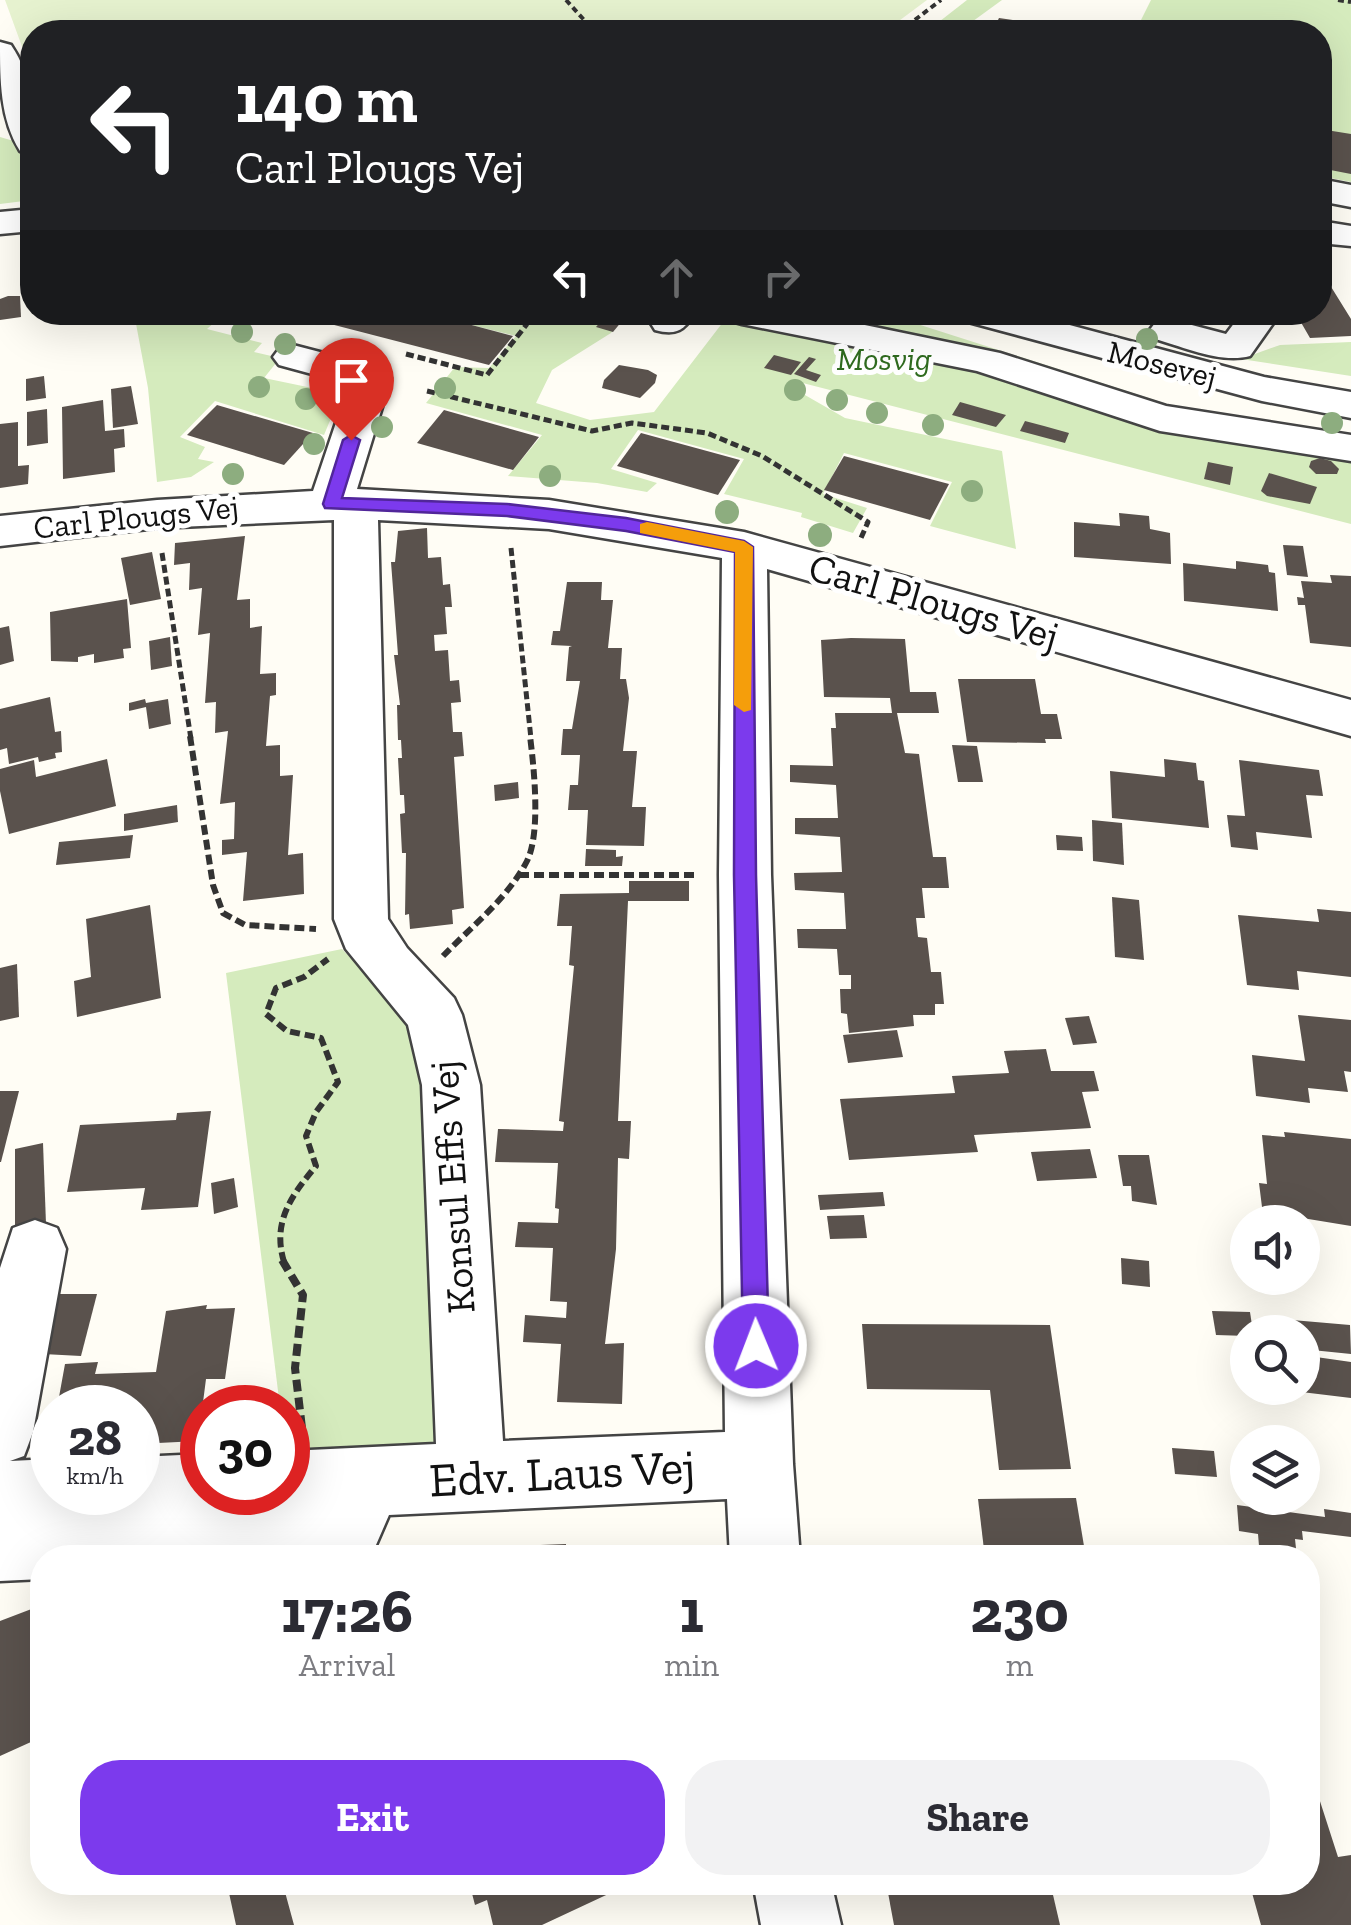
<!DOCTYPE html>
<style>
body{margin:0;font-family:"Zilla Slab",serif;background:#f2f2f3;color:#2b2b33;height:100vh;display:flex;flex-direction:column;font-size:38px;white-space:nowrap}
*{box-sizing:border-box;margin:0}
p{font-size:32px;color:#7c7c81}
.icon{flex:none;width:55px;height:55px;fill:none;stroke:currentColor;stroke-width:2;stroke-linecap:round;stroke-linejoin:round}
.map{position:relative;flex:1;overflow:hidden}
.drawer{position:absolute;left:30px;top:1545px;width:1290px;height:350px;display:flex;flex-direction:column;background:#fff;border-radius:40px;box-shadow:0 10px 40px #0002}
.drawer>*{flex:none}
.guide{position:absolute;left:20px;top:20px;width:1312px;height:305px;border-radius:40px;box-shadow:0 10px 40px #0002;background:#202124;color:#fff;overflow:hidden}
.tools{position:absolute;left:1230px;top:1205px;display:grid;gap:20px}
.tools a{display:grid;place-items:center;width:90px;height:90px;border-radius:50%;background:#fff;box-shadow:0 10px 40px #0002;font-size:50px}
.speed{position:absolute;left:30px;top:1385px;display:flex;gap:20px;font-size:50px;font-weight:700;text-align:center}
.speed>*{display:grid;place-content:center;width:130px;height:130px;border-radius:50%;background:#fff;box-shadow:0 10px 40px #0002;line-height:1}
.speed small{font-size:25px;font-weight:400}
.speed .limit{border:15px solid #d22;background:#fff;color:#111}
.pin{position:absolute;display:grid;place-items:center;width:85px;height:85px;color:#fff;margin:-102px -42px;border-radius:50% 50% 50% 0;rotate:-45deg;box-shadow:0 0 10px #0007}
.pin .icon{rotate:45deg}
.me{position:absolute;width:110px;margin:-55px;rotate:359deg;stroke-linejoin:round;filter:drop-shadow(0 0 8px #0008)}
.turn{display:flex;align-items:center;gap:35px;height:210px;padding:0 50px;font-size:45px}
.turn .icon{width:130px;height:130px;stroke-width:2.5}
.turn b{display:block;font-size:70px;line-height:85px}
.lanes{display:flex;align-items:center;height:95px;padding:0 50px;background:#0003;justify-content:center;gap:50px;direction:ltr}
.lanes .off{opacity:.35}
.eta{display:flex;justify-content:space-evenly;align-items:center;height:170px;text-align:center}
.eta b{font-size:60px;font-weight:800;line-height:70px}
.primary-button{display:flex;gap:20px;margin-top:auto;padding:20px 50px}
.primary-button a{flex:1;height:115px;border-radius:40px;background:#7c3aed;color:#fff;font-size:40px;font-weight:800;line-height:115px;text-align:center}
.primary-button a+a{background:#f2f2f3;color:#2b2b33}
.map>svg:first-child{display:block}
.green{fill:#d5ebbd}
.pitch{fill:#e6f2cf}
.building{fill:#5a524d}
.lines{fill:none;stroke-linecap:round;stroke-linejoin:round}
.minor-casing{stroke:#444;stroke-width:5}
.path-far3{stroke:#333;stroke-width:4;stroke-dasharray:6 4;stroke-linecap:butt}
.path-far2{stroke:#333;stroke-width:5;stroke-dasharray:8 4;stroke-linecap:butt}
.path-far1{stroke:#333;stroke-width:6;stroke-dasharray:10 5;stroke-linecap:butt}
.path{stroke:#333;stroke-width:8;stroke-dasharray:12 6;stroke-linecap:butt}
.minor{fill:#fff;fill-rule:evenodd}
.tree{fill:#8dad7f}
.route{fill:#7c3aed;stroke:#51269a;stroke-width:2.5}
.slow{fill:#f59e0b}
.labels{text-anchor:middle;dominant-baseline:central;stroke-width:10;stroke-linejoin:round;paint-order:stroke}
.far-park-label{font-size:32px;font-style:italic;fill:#2f6b1f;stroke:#fff}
.far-street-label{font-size:32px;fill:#111;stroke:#fff}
.street-label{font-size:40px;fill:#111;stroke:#fff}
.near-street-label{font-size:48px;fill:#111;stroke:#fff}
</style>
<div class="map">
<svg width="1351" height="1925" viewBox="0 0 1351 1925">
<rect width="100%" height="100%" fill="#fffdf5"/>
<!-- green -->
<g class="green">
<path d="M967,0H1002L958,32H926Z"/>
<path d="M1151,0H1351V182L1320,176V32H1135Z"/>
<path d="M0,137L17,142L31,176L32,200L0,204Z"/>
<path d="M134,313H225L207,329L262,343L254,352L280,358L264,378L341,394L324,435L215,401L180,437L205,447L198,459L214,462L191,477L157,482L148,388Z"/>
<path d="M423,313H627L611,333L552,370L536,403L590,420L654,412L730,313H883L1192,412L1351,434V524L791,380V387L845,418L1002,451L1016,549L930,526L952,482L844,453L823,494L867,508L853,533L801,517L802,513L724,494L744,459L638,430L611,469L657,483L647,492L597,483L508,476L542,435L426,403L455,367L489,368L516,336Z"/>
<path d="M1351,342V376L1241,359L1280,345Z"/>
<path d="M342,949L386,994L423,1042L446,1443L288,1456V1408L280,1407L226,973Z"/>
</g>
<!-- pitch -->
<path class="pitch" d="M5,0H927L884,32H32V74Z"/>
<!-- building -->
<g class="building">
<path d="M999,18L1080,30V32H992Z"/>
<path d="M1320,129L1351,134V174L1320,168Z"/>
<path d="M1320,269L1351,319V336L1310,338L1295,312H1320Z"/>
<path d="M8,296H20L21,317L0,320V299Z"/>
<path d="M284,312H423L513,336L489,365Z"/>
<path d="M609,312L627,315L613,332L596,327Z"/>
<path d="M774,355L801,362L791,375L764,368Z"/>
<path d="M809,357L816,359L806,370L821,375L816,382L794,374Z"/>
<path d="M619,365L648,370L657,375L655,383L640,398L602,388L604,380Z"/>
<path d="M44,376L46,398L26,401V379Z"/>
<path d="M131,386L138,424L113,428L111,389Z"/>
<path d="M103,400L105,431L124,429L125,447L114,449L115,472L63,479L62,407Z"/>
<path d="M960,402L1006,415L996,427L952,415Z"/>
<path d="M217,405L313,433L284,465L187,435Z"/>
<path d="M47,409L48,443L27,446V412Z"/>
<path d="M444,410L539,437L513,470L417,443Z"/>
<path d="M1025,421L1044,426L1069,433L1065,443L1020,431Z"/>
<path d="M18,422V466L29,465L28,484L0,488V424Z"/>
<path d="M641,433L740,460L718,495L617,466Z"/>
<path d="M844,456L949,484L930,520L824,490Z"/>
<path d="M1320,458L1331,461L1339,469L1337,474H1316L1309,467L1311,461Z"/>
<path d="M1208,462L1233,467L1230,485L1204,479Z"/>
<path d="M1269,473L1317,487L1310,504L1267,496L1261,491Z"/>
<path d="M1119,513L1149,516L1150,529L1170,533L1171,564L1074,557V522L1120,526Z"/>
<path d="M427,528L428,558L441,557L443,585L450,584L452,607H445L447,634L434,635L435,651L448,650L450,681L459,680L461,702L451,703L453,732H462L464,756L454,757L464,908L452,910L453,924L410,929L409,914L405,915L406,853H402L400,814L405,813L404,795H400L398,758H402L401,740H398L397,705H400L394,655H398L391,562H395L398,531Z"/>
<path d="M245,536L237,600L250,599V628L262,626L260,674L276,673V695L270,696L266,746L280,745V776L293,775L288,855L303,853L304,894L243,901L247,852L222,855V840L234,839L235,802L220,804L228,731L215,733L216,702L205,703L210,633L198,635L202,588L189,590L190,563L174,565L175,543Z"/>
<path d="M1283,545L1303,546L1308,577L1287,575Z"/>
<path d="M152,552L161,599L130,605L121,558Z"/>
<path d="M1236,561L1268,565L1269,572L1275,573L1278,611L1184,601L1183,563L1236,569Z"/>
<path d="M1330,575L1351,576V647L1310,643L1305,605H1298L1297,597L1304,598L1301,581L1332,583Z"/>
<path d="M567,582H602L601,600H613L608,648H622L620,679H626L629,698L623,751H637L632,807H646L644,846L586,845L588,810H568L570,785H578L580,755H561L563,729H572L580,681H566L569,647L572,646L551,645L553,631H560Z"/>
<path d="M127,599L131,648L123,649L124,658L94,663V654L78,657V662L51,661L50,612Z"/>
<path d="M9,626L14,661L0,665V628Z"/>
<path d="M170,637L172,666L151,670L149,641Z"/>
<path d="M851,638L905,639L910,692H936L939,713H897L905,753L919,754L933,857H946L949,888H922L925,918H916L918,937L927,938L931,972H941L944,1004H935V1015H913L914,1026L849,1033L847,1014L841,1013L840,989H851V975H839L837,949L798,948L797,929H846L844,893L795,890L794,873L842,872L840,837L795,834V818H838L836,785L790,782V765L833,766L831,728H836L835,713H892L890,698L824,697L821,640Z"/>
<path d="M958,679H1035L1041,714H1057L1062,739H1045L1046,743L967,742Z"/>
<path d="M50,697L55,732L61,731L62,752L55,753L56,758L39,762L38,757L9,764L7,748L0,750V709Z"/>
<path d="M145,699L146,703L168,699L171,724L149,729L146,707L129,711V703Z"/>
<path d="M952,745L977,746L983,782H958Z"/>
<path d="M107,759L116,806L9,834L0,791V769L34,760L36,777Z"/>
<path d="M1164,759L1196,763L1198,780L1204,781L1209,828L1112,818L1110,771L1165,777Z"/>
<path d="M1239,760L1319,770L1323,796L1306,795L1312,838L1256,832L1258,850L1231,847L1227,815L1245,816Z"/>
<path d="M518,782L519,798L495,801L494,785Z"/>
<path d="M177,805L178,822L124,831V814Z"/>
<path d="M1092,820L1122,823L1124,865L1093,861Z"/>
<path d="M133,835L130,858L56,865L59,842Z"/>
<path d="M1056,835L1082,837L1083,851L1057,850Z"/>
<path d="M586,849L616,850V857L623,856L622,866H585Z"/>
<path d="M629,881H689V901H628L618,1121H631L629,1159L618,1158L616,1249L605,1344L624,1343L622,1404L557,1402L561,1344L523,1342L525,1315L566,1318L567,1302L550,1301L553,1248L515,1247L518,1222L558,1223L559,1209L555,1208L558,1163L495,1162L498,1129L563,1131L564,1122L559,1121L574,966L569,965L572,926H557L560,894L629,893Z"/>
<path d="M1112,897L1139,900L1144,960L1115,957Z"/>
<path d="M150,905L161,998L77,1017L74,981L91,977L86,919Z"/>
<path d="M1317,909L1351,912V977L1297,971L1299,990L1247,985L1238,915L1319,922Z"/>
<path d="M17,964L19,1017L0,1021V968Z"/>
<path d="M1298,1015L1351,1020V1072L1344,1071L1348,1092L1308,1088L1310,1103L1256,1096L1252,1055L1305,1061Z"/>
<path d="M1089,1016L1097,1043L1073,1045L1065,1018Z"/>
<path d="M897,1030L903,1057L848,1063L843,1035Z"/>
<path d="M1046,1049L1051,1071H1094L1099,1091L1082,1092L1091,1128L974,1135L978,1152L849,1160L840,1099L955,1093L952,1076L1009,1073L1004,1051Z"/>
<path d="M0,1091H19L1,1162H0Z"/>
<path d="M211,1111L198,1207L141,1210L145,1188L67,1192L80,1125L176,1120L177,1113Z"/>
<path d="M1284,1132L1351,1139V1226L1278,1214V1209L1262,1207L1259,1183L1267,1184L1262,1135L1285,1137Z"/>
<path d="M43,1143L46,1224L15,1231V1149Z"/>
<path d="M1090,1149L1097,1178L1037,1181L1031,1152Z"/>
<path d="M1118,1155H1149L1157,1205L1132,1201L1131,1186H1123Z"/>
<path d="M234,1178L238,1207L214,1214L211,1183Z"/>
<path d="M883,1192L885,1206L820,1210L818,1195Z"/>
<path d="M864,1215L867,1238L830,1239L827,1216Z"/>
<path d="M1121,1258L1149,1261L1150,1287L1122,1284Z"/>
<path d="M60,1294H97L81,1356L43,1354Z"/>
<path d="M207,1305L206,1309L235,1308L225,1379H206L198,1441L138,1444V1408H57L65,1364L98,1362L95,1374L156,1372L166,1311Z"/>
<path d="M1212,1311L1250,1312L1253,1332L1248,1336L1216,1335Z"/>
<path d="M1292,1320L1350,1325L1351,1354L1302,1349V1332H1293Z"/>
<path d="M862,1324L1050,1325L1071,1469L999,1470L990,1390L867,1389Z"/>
<path d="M1302,1355L1351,1362V1398L1285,1390L1302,1388Z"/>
<path d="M1172,1448L1214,1451L1217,1477L1175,1474Z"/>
<path d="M1076,1498L1086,1558H985L978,1499Z"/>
<path d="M1237,1505L1325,1517L1324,1509L1351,1513V1537L1302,1531L1303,1540L1295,1539L1297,1558H1260L1258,1534L1239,1531Z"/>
<path d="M566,1544V1558H457L458,1548Z"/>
<path d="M42,1605V1737L0,1756V1621Z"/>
<path d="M1308,1764L1338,1857L1351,1855V1925H1261L1249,1882H1308Z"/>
<path d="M251,1882H304L285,1892L294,1925H236L229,1893Z"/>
<path d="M469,1882H634L542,1925H493L487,1900L475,1905Z"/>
<path d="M886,1882H1050L1060,1925H894Z"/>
</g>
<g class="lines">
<!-- minor casing -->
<g class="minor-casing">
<g id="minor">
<path d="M0,42L11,45C34,78 32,116 32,154L20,151C0,119 0,80 0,42Z"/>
<path d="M1320,179L1351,185V207L1320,201Z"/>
<path d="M32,209V231L0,234V212Z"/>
<path d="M1320,221L1351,226V246L1320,243Z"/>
<path d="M656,312H696C684,330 677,336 655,330L650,322Z"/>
<path d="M723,312H802L1000,353L1166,406L1351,435V461L1160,431L977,371L742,324L728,320Z"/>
<path d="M956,312H1021L1264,377L1351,392V418L1262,401L961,320Z"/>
<path d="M1231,312H1270L1274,322L1250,356C1221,364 1184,347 1155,339L1149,331L1155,323L1169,319L1226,334L1235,322Z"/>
<path d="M293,345L385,369L391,378L357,489L549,500L744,532L1351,700V736L767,569L771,875L793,1464L800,1558H730L727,1499L389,1515L376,1545L354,1558H42V1579L0,1581V1268L13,1228L35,1220L57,1228L66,1249L33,1432L24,1456L10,1461L52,1459V1492H138V1457L202,1454V1492H234L230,1503L261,1502L257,1492H288V1451L436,1444L422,1085L408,1025L346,949L334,919V520L157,528L0,546V516L157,500L313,491L349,384L279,365L273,357L279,349ZM378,520L549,529L722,558L719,875L725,1432L503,1441L480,1085L462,1015L454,998L407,948L388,919Z"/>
<path d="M753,1882H831L841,1925H761Z"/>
</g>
</g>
<!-- path-far3 -->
<g class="path-far3">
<path d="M566,0L595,32"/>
<path d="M1338,0L1351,2"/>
<path d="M899,32L941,0"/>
<path d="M250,312L276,324"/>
<path d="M525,326L536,312"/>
</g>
<!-- path-far2 -->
<g class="path-far2">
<path d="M406,354L487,375L527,324"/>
<path d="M427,391L592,431L632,423L707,433L762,456L868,522L861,538"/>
<path d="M511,548L531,739"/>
<path d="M162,553L191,739"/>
</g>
<!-- path-far1 -->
<g class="path-far1">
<path d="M190,736L213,885L223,913L245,925L316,929"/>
<path d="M519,875H697"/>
<path d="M443,956C471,927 508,898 527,861C541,833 534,768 530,736"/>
<path d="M284,1262C272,1222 291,1196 316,1166L306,1136L316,1112L338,1082L321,1038L287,1031L266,1014L276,988L304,977L328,959"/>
</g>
<!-- path -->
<path class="path" d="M282,1260L303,1295L295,1368L302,1428"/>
<!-- minor -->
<use href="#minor" class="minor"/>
</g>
<!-- trees -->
<g class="tree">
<circle cx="242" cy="332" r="11"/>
<circle cx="1147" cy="339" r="11"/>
<circle cx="285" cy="344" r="11"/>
<circle cx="259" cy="387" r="11"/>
<circle cx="445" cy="388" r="11"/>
<circle cx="795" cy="390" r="11"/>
<circle cx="306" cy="399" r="11"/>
<circle cx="837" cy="400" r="11"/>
<circle cx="877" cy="413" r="11"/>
<circle cx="1332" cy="423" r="11"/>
<circle cx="933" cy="425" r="11"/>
<circle cx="382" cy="427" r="11"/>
<circle cx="314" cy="444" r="11"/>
<circle cx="233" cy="474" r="11"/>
<circle cx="550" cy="476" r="11"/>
<circle cx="972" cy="491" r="11"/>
<circle cx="727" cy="512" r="12"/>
<circle cx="820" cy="535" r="12"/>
</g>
<!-- route -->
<path class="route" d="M351,435L360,440L342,498L507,504L626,518L744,541L753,547L756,875L769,1346L765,1355L756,1359L747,1355L743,1346L734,875L735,552L626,531L507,516L325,508L323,504L343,440Z"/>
<!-- slow -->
<path class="slow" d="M647,522L744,541L753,547L751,710L744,712L734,705L735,552L640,533V524Z"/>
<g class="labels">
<!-- far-park labels -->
<g class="far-park-label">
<text x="884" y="359">Mosvig</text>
</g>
<!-- far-street labels -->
<g class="far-street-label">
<text transform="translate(1162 364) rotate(14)">Mosevej</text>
<text transform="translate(136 517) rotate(-6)">Carl Plougs Vej</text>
</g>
<!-- street labels -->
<g class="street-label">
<text transform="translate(934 601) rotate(16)">Carl Plougs Vej</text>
<text transform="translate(452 1187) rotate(-94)">Konsul Effs Vej</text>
</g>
<!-- near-street labels -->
<g class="near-street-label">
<text transform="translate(562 1473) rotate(-3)">Edv. Laus Vej</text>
</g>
</g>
</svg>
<div class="tools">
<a><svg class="icon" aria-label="sound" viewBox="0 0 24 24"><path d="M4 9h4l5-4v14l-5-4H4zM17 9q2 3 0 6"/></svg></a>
<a><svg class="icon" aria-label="search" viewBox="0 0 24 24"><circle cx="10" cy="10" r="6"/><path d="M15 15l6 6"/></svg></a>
<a><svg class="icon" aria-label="layers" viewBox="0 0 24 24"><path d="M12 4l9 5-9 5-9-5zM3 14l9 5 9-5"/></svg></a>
</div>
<div class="speed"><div>28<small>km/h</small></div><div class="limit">30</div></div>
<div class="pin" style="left:351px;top:440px;background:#d93025"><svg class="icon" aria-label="arrive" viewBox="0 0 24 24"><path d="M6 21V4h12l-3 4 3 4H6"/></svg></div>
<svg class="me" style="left:756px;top:1346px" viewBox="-20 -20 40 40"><circle r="17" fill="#7c3aed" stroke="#fff" stroke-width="3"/><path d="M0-11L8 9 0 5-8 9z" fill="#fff"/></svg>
<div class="guide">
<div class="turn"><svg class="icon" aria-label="left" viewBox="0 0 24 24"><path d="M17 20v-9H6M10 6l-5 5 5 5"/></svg><div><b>140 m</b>Carl Plougs Vej</div></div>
<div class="lanes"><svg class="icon" aria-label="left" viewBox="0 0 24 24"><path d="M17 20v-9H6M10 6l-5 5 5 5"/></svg><svg class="icon off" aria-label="ahead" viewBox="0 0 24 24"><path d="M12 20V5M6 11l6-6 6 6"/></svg><svg class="icon off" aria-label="right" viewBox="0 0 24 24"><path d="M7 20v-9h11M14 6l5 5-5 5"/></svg></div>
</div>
<section class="drawer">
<div class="eta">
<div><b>17:26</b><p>Arrival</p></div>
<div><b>1</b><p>min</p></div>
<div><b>230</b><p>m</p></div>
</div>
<div class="primary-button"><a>Exit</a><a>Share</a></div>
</section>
</div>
